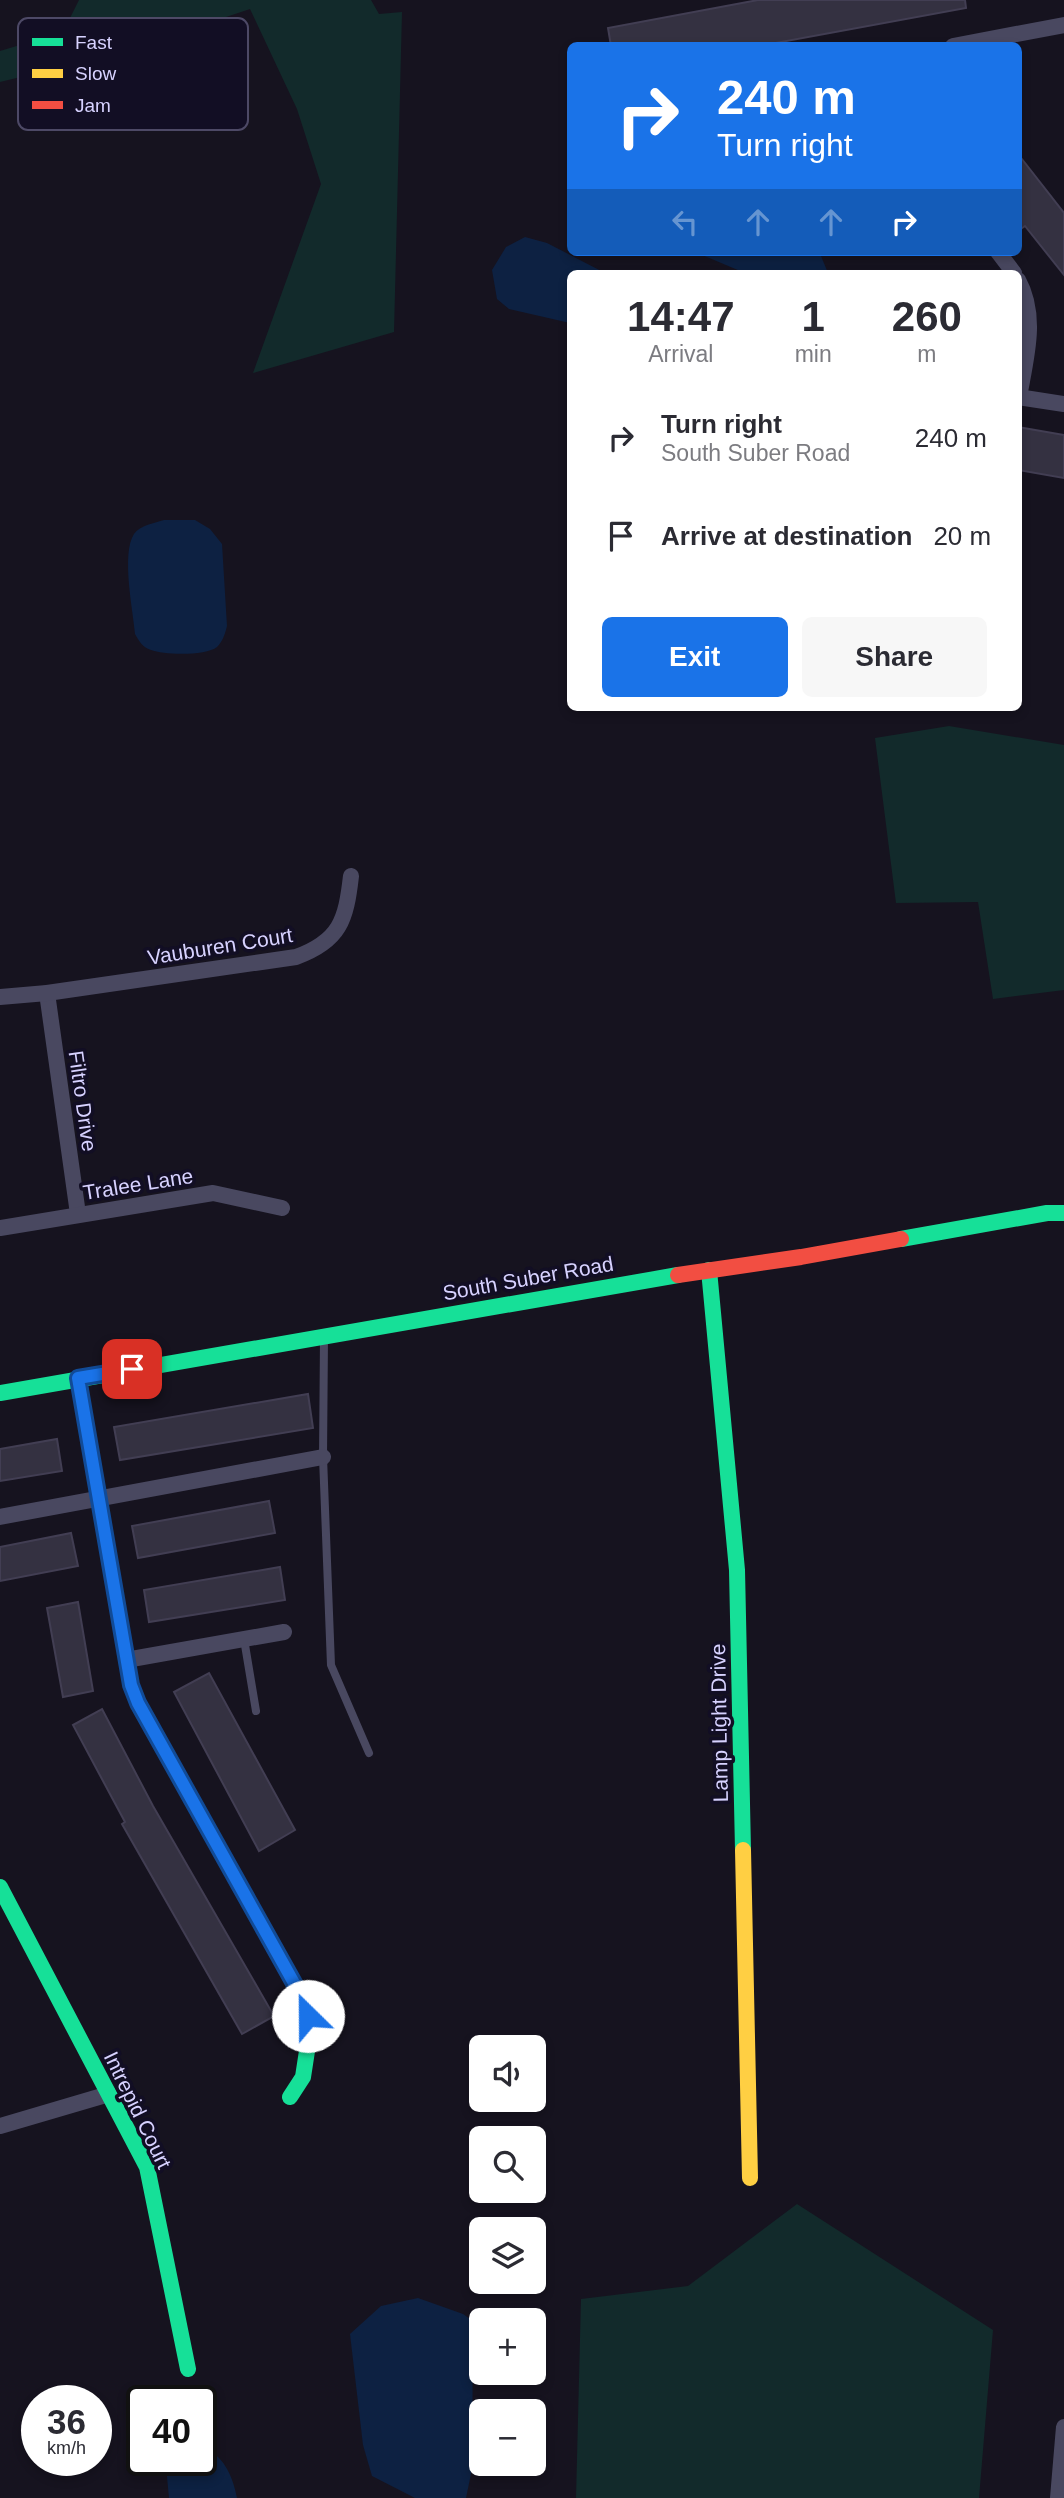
<!DOCTYPE html>
<meta charset="utf-8">
<style>
body{margin:0;font-family:Helvetica,sans-serif;background:#f7f7f7;color:#2b2b33;height:100vh;display:flex;flex-direction:column;font-size:26px;white-space:nowrap}
*{box-sizing:border-box;margin:0}
p{font-size:23px;color:#7c7c81}
.icon{flex:none;width:38px;height:38px;fill:none;stroke:currentColor;stroke-width:2;stroke-linecap:round;stroke-linejoin:round}
.map{position:relative;flex:1;overflow:hidden}
.side{position:absolute;left:567px;top:270px;width:455px;height:441px;display:flex;flex-direction:column;background:#fff;border-radius:10px;box-shadow:0 4px 10px #0003}
.side>*{flex:none}
.banner{position:absolute;left:567px;top:42px;width:455px;height:214px;border-radius:10px;box-shadow:0 4px 10px #0003;background:#1a73e8;color:#fff;overflow:hidden}
.buttons{position:absolute;left:469px;top:2035px;display:grid;gap:14px}
.buttons a{display:grid;place-items:center;width:77px;height:77px;border-radius:10px;background:#fff;box-shadow:0 4px 10px #0003;font-size:35px}
.speed{position:absolute;left:21px;top:2385px;display:flex;gap:14px;font-size:35px;font-weight:700;text-align:center}
.speed>*{display:grid;place-content:center;width:91px;height:91px;border-radius:50%;background:#fff;box-shadow:0 4px 10px #0003;line-height:1}
.speed small{font-size:18px;font-weight:400}
.speed .limit{border:4px solid #111;border-radius:10px;background:#fff;color:#111}
.pin{position:absolute;display:grid;place-items:center;width:60px;height:60px;color:#fff;margin:-30px;border-radius:14px;box-shadow:0 4px 10px #0006}
.me{position:absolute;width:77px;margin:-38px;rotate:337deg;stroke-linejoin:round;filter:drop-shadow(0 0 5px #0008)}
.turn{display:flex;align-items:center;gap:24px;height:147px;padding:0 35px;font-size:32px}
.turn .icon{width:91px;height:91px;stroke-width:2.5}
.turn b{display:block;font-size:49px;line-height:60px}
.lanes{display:flex;align-items:center;height:66px;padding:0 35px;background:#0003;justify-content:center;gap:35px;direction:ltr}
.lanes .off{opacity:.35}
.eta{display:flex;justify-content:space-evenly;align-items:center;height:119px;text-align:center}
.eta b{font-size:42px;font-weight:700;line-height:49px}
.button{display:flex;gap:14px;margin-top:auto;padding:14px 35px}
.button a{flex:1;height:80px;border-radius:10px;background:#1a73e8;color:#fff;font-size:28px;font-weight:700;line-height:80px;text-align:center}
.button a+a{background:#f7f7f7;color:#2b2b33}
ul{padding:0;list-style:none}
li{display:flex;align-items:center;gap:21px;height:98px;padding:0 35px}
li div{flex:1}
li b{display:block;font-size:26px}
li em{font-style:normal}
.map>svg:first-child{display:block}
.green{fill:#122a2b}
.water{fill:#0d2142}
.building{fill:#343141;stroke:#423e53;stroke-width:2}
.lines{fill:none;stroke-linecap:round;stroke-linejoin:round}
.lane{stroke:#494860;stroke-width:8}
.street{stroke:#494860;stroke-width:16}
.fast{stroke:#16e098;stroke-width:16}
.slow{stroke:#ffcf43;stroke-width:16}
.jam{stroke:#f24e42;stroke-width:16}
.route-casing{stroke:#114b97;stroke-width:18}
.route{stroke:#1a73e8;stroke-width:12}
.labels{text-anchor:middle;dominant-baseline:central;stroke-width:7;stroke-linejoin:round;paint-order:stroke}
.street-label{font-size:21px;fill:#d7d2ff;stroke:#120e24}
.key{fill:#120e24;stroke:#4d4966;stroke-width:2}
.key-label{font-size:19px;fill:#d7d2ff}
</style>
<div class="map">
<svg width="1064" height="2498" viewBox="0 0 1064 2498">
<rect width="100%" height="100%" fill="#16131f"/>
<!-- green -->
<g class="green">
<path d="M79,0H371L379,14L402,12L394,332L253,373L321,184L297,109L250,9L115,54L0,82V51L63,32Z"/>
<path d="M949,726L1064,745V990L993,999L978,902L896,903L875,738Z"/>
<path d="M797,2204L993,2330L979,2498H576L581,2299L688,2286Z"/>
</g>
<!-- water -->
<g class="water">
<path d="M525,237L547,243L605,273H570V323L509,309L497,299L492,270L506,247Z"/>
<path d="M695,252H817L821,256L828,273H745Z"/>
<path d="M164,520H195L210,529L222,544L227,626C225,634 223,641 217,647C206,656 164,655 151,650C142,647 139,641 135,634C133,610 121,554 134,534C140,525 155,523 164,520Z"/>
<path d="M418,2298L463,2314L470,2319L473,2327L472,2469L466,2498H415L372,2476L363,2445L350,2334L381,2306Z"/>
<path d="M201,2446C223,2454 233,2476 237,2498H169L166,2466L169,2461L201,2460Z"/>
</g>
<!-- building -->
<g class="building">
<path d="M758,0H965L966,8L759,46H611L608,28Z"/>
<path d="M1018,154L1064,213V275L1025,226L1018,231Z"/>
<path d="M1018,427L1064,435V478L1018,470Z"/>
<path d="M308,1394L313,1428L120,1460L114,1427Z"/>
<path d="M57,1439L62,1471L0,1481V1449Z"/>
<path d="M269,1501L275,1533L138,1558L132,1526Z"/>
<path d="M71,1533L78,1566L0,1581V1547Z"/>
<path d="M280,1567L285,1600L149,1622L144,1590Z"/>
<path d="M78,1602L93,1691L63,1697L47,1608Z"/>
<path d="M209,1673L295,1830L259,1851L174,1692Z"/>
<path d="M102,1709L153,1806L274,2016L242,2034L122,1824L125,1822L73,1725Z"/>
</g>
<g class="lines">
<!-- lane -->
<g class="lane">
<path d="M324,1338L323,1457L331,1665L369,1753"/>
<path d="M244,1639L256,1711"/>
</g>
<!-- street -->
<g class="street">
<path d="M953,46L1064,25"/>
<path d="M998,252L1014,273"/>
<path d="M1018,280C1038,316 1026,358 1019,397"/>
<path d="M1018,397L1064,404"/>
<path d="M47,993L78,1214"/>
<path d="M0,997L47,993L296,957C340,941 346,920 351,876"/>
<path d="M0,1228L213,1193L282,1208"/>
<path d="M0,1517L323,1457"/>
<path d="M126,1660L284,1632"/>
<path d="M0,2126L109,2094"/>
<path d="M1058,2498L1064,2427"/>
</g>
<!-- fast -->
<g class="fast">
<path d="M901,1239L1047,1213H1064"/>
<path d="M709,1270L737,1570L743,1850"/>
<path d="M0,1393L678,1275"/>
<path d="M140,1707L297,1988L308,2016L309,2038L303,2077L290,2097"/>
<path d="M0,1887L147,2167L188,2369"/>
</g>
<!-- slow -->
<path class="slow" d="M743,1850L750,2178"/>
<!-- jam -->
<g class="jam">
<path d="M678,1275L801,1257L901,1239"/>
<path d="M78,1378L131,1685L140,1707"/>
</g>
</g>
<g class="lines">
<!-- route casing -->
<g class="route-casing">
<path id="route" d="M132,1369L78,1378L131,1685L138,1703L304,2001L308,2016"/>
</g>
<!-- route -->
<use href="#route" class="route"/>
</g>
<g class="labels">
<!-- street labels -->
<g class="street-label">
<text transform="translate(220 946) rotate(-9)">Vauburen Court</text>
<text transform="translate(83 1101) rotate(82)">Filtro Drive</text>
<text transform="translate(138 1184) rotate(-9)">Tralee Lane</text>
<text transform="translate(528 1278) rotate(-10)">South Suber Road</text>
<text transform="translate(719 1723) rotate(-91)">Lamp Light Drive</text>
<text transform="translate(138 2110) rotate(64)">Intrepid Court</text>
</g>
</g>
<!-- legend -->
<rect x="18" y="18" width="230" height="112" rx="10" class="key"/>
<rect x="32" y="38" width="31" height="8" fill="#16e098"/>
<rect x="32" y="69" width="31" height="9" fill="#ffcf43"/>
<rect x="32" y="101" width="31" height="8" fill="#f24e42"/>
<g class="key-label">
<text x="75" y="49">Fast</text>
<text x="75" y="80">Slow</text>
<text x="75" y="112">Jam</text>
</g>
</svg>
<div class="buttons">
<a><svg class="icon" aria-label="sound" viewBox="0 0 24 24"><path d="M4 9h4l5-4v14l-5-4H4zM17 9q2 3 0 6"/></svg></a>
<a><svg class="icon" aria-label="search" viewBox="0 0 24 24"><circle cx="10" cy="10" r="6"/><path d="M15 15l6 6"/></svg></a>
<a><svg class="icon" aria-label="layers" viewBox="0 0 24 24"><path d="M12 4l9 5-9 5-9-5zM3 14l9 5 9-5"/></svg></a>
<a>+</a>
<a>−</a>
</div>
<div class="speed"><div>36<small>km/h</small></div><div class="limit">40</div></div>
<div class="pin" style="left:132px;top:1369px;background:#d93025"><svg class="icon" aria-label="arrive" viewBox="0 0 24 24"><path d="M6 21V4h12l-3 4 3 4H6"/></svg></div>
<svg class="me" style="left:308px;top:2016px" viewBox="-20 -20 40 40"><circle r="19" fill="#fff"/><path d="M0-13L10 11 0 6-10 11z" fill="#1a73e8"/></svg>
<div class="banner">
<div class="turn"><svg class="icon" aria-label="right" viewBox="0 0 24 24"><path d="M7 20v-9h11M14 6l5 5-5 5"/></svg><div><b>240 m</b>Turn right</div></div>
<div class="lanes"><svg class="icon off" aria-label="left" viewBox="0 0 24 24"><path d="M17 20v-9H6M10 6l-5 5 5 5"/></svg><svg class="icon off" aria-label="ahead" viewBox="0 0 24 24"><path d="M12 20V5M6 11l6-6 6 6"/></svg><svg class="icon off" aria-label="ahead" viewBox="0 0 24 24"><path d="M12 20V5M6 11l6-6 6 6"/></svg><svg class="icon" aria-label="right" viewBox="0 0 24 24"><path d="M7 20v-9h11M14 6l5 5-5 5"/></svg></div>
</div>
<section class="side">
<div class="eta">
<div><b>14:47</b><p>Arrival</p></div>
<div><b>1</b><p>min</p></div>
<div><b>260</b><p>m</p></div>
</div>
<ul>
<li><svg class="icon" aria-label="right" viewBox="0 0 24 24"><path d="M7 20v-9h11M14 6l5 5-5 5"/></svg><div><b>Turn right</b><p>South Suber Road</p></div><em>240 m</em></li>
<li><svg class="icon" aria-label="arrive" viewBox="0 0 24 24"><path d="M6 21V4h12l-3 4 3 4H6"/></svg><div><b>Arrive at destination</b></div><em>20 m</em></li>
</ul>
<div class="button"><a>Exit</a><a>Share</a></div>
</section>
</div>
